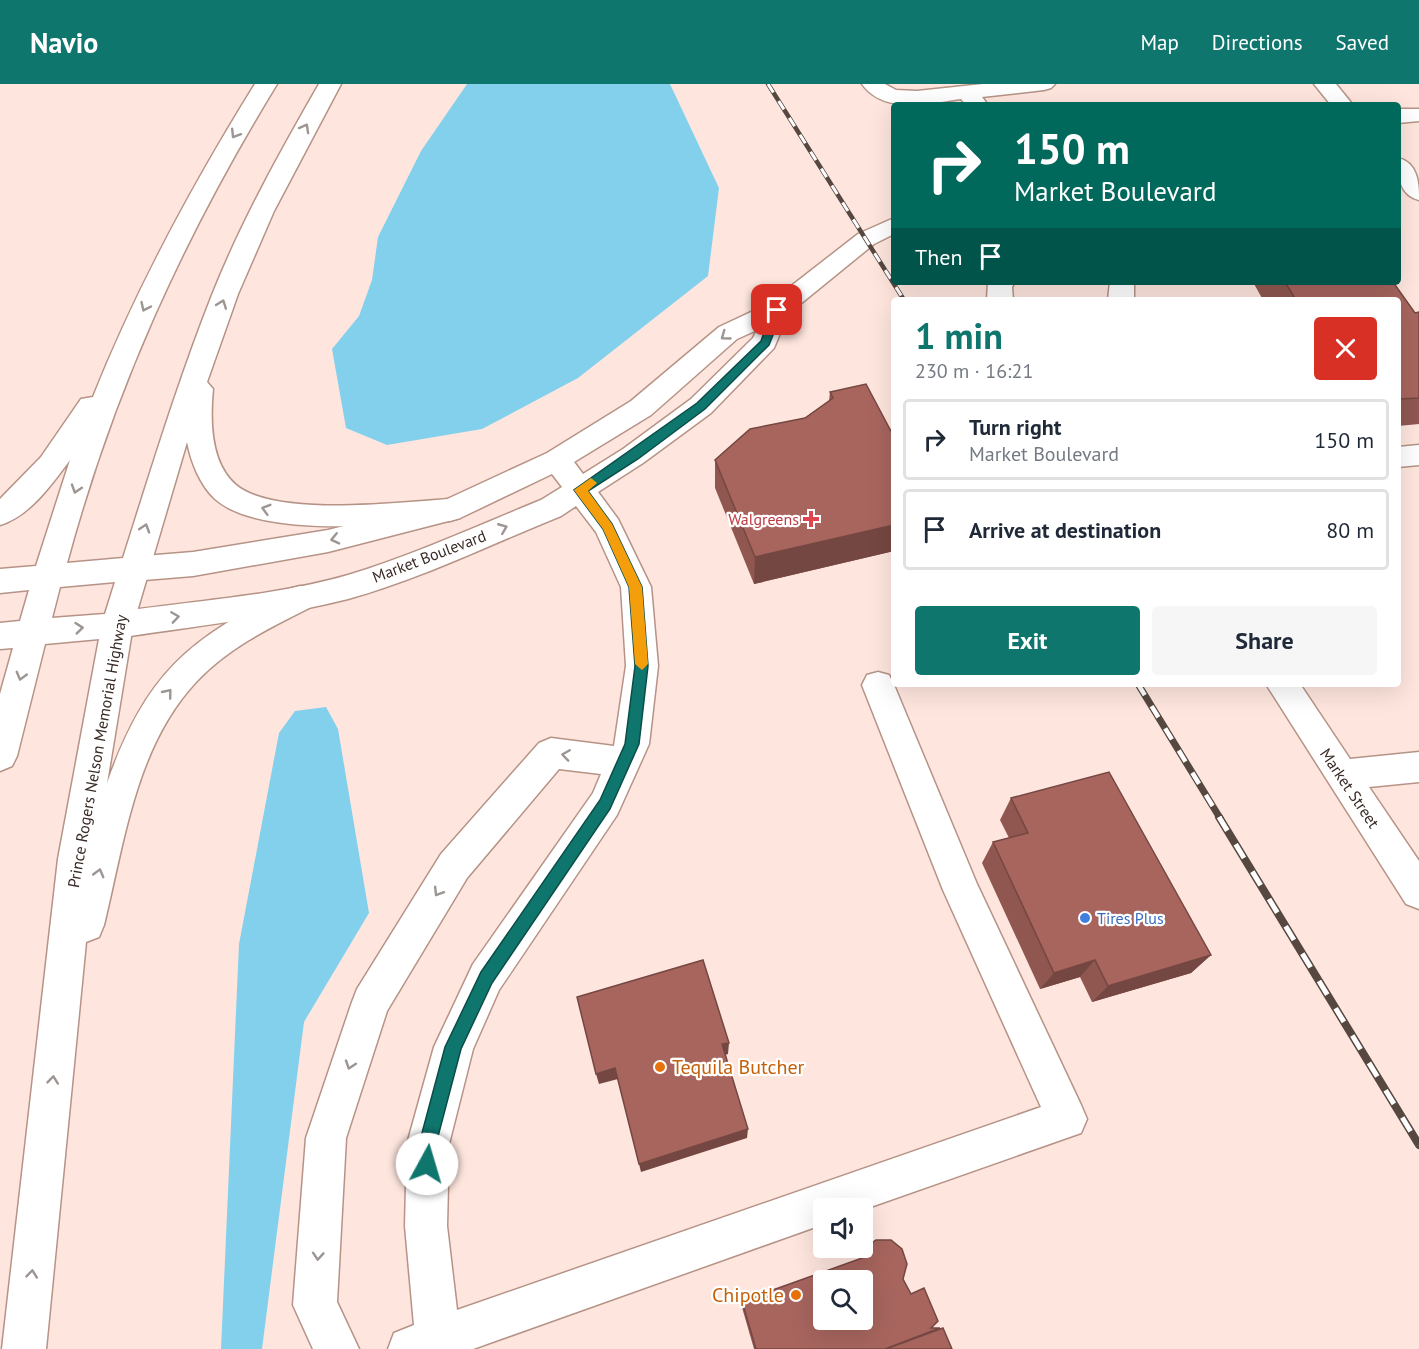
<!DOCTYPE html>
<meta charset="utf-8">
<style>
body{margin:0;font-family:"PT Sans",sans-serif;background:#f6f6f7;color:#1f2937;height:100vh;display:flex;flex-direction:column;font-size:22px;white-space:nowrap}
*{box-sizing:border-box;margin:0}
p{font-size:20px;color:#747a83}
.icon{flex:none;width:33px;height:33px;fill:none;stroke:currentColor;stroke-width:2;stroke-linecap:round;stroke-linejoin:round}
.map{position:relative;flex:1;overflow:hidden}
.side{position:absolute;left:891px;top:213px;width:510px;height:390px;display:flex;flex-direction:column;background:#fff;border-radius:6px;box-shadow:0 6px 24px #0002}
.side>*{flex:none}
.top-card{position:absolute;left:891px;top:18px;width:510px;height:183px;border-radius:6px;box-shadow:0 6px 24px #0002;background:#00695c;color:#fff;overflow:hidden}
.tools{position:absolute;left:813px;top:1114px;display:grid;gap:12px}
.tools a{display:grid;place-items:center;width:60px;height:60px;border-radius:6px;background:#fff;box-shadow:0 6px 24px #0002;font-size:30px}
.pin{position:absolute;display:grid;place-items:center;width:51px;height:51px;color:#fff;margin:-26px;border-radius:12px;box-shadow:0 3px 9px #0006}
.me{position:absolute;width:66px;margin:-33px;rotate:6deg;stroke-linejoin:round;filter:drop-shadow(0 0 4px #0008)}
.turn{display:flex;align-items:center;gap:21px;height:126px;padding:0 24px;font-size:27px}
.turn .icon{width:78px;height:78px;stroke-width:2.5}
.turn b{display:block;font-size:42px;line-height:51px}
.then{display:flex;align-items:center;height:57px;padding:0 24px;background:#0003;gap:12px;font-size:22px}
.round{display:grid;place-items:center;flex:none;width:63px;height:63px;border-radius:6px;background:#f6f6f7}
.head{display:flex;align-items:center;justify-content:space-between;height:102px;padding:0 24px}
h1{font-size:36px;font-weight:700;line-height:45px;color:#0f766e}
.cta{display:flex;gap:12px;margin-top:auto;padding:12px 24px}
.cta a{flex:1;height:69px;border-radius:6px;background:#0f766e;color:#fff;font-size:24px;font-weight:700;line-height:69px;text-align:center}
.cta a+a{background:#f6f6f7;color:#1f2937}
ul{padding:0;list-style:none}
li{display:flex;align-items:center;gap:18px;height:81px;margin:0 12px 9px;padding:0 12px;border:3px solid #e0e1e3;border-radius:6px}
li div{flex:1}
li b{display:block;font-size:22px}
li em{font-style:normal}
header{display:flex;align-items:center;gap:36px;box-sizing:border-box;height:84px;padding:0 30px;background:#0f766e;color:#fff}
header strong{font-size:28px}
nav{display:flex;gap:33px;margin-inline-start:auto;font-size:21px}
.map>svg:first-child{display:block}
.water{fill:#83d0ed}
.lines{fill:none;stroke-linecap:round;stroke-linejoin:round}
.minor-casing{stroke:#b69386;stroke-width:3}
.major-casing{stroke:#b69386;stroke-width:3}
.minor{fill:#fff;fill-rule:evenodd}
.major{fill:#fff;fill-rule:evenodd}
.rail-far2-casing{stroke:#564741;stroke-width:4.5}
.rail-far1-casing{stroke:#564741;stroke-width:7}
.rail-casing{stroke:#564741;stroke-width:8}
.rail-far2{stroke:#fff;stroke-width:3;stroke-dasharray:10;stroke-linecap:butt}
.rail-far1{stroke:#fff;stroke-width:4.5;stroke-dasharray:13;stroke-linecap:butt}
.rail{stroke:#fff;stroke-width:5;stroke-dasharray:16;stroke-linecap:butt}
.wall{fill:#905751}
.shaded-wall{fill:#754742}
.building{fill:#a7655e;stroke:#754742;stroke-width:1.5;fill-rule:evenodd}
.oneway{stroke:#9c9592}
.route{fill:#0f766e;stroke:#0a4d48;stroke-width:1.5}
.slow{fill:#f59e0b}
.health-dot{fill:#e0444e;stroke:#fff;stroke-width:2}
.shop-dot{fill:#3f7fe0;stroke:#fff;stroke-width:2}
.food-dot{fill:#e8710a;stroke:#fff;stroke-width:2}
.labels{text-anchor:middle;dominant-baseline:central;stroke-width:4.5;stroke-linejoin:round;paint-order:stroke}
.health-label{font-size:16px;fill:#be3a42;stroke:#fff;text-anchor:end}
.street-label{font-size:16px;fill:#392b26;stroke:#fff}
.shop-label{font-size:16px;fill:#366cbe;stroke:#fff;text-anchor:start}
.near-food-label{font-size:20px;fill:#c56008;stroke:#fff;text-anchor:start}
</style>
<header>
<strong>Navio</strong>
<nav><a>Map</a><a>Directions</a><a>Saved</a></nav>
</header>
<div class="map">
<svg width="1419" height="1265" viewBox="0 0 1419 1265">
<rect width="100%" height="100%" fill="#fee6de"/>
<!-- water -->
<g class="water">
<path d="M467,0H670L719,104L708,192L578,294L482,345L387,361L346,344L332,265L359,232L372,196L378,153L421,67Z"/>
<path d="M326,623L338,645L369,829L304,938L262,1265H221L239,860L279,649L295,627Z"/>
</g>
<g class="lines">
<!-- minor casing -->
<g class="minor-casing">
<g id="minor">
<path d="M862,0H885L896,6L917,7L983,0H1055L1051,4L1044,6L982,13L988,21H966L961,15C930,19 884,31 862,0Z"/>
<path d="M1314,0H1336L1353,21H1331Z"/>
<path d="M1398,25H1419V37L1398,39Z"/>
<path d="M1398,74C1418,79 1419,99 1419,116C1399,111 1398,92 1398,74Z"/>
<path d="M894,134V150L874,160L788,230L774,264L711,329L643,379L598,408L618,435L651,503L658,582L649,660L617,731L499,906L473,965L449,1060L447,1142L457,1226L1041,1023L943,806L862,601L867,591L878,588L889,591L894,601L977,800L1081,1021L1087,1035L1081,1049L862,1126L824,1125V1140L473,1265H388L394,1249L414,1241L405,1142L407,1060L434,963L473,880L593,709L601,690L559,685L467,794L387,927L346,1054L337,1218L359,1265H313L293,1221L306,1054L352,918L357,905L441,770L539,659L551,654L614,662L626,582L621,503L596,448L576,422L561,432C491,460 421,495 348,515C272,534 194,542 117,554L106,550L101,541L106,532L117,528C193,517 275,512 348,491C414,471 477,442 541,416L562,403L552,390L460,434L328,468L193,492L132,497L121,493L117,485L121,477L132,473L193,468L328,446L443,417L547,369L631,317L719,243L768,220L858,150ZM757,246L753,254L691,315L623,365L583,390L574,378L651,331L737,255Z"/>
<path d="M988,198H1015L1012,203L1013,216H987Z"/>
<path d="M1110,198H1134V216H1108Z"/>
<path d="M1419,361V381L1398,383V363Z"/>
<path d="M1266,600H1300L1350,675L1419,668V698L1369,703L1419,777V825L1406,820Z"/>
</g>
</g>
<!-- major casing -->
<g class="major-casing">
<path id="major" d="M255,0H277C183,154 114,305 67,479L123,474C151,386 178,297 212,211C241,138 280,68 319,0H341L274,127L238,210L207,298L213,305C210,336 210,379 236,401C276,434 399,418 450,415L460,418L465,426L460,434L450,437C393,440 260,455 215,415C200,401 191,378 187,358L133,541L107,699C147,589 187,556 289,505L300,502L311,505L315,514L311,523C271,543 228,564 197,597C136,661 124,759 104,841L99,853L86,858L46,1265H2L58,775L99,555L45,560L17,672L12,682L0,687V610L13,564L0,565V539L20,537L29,506L0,509V485L36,482L70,376C52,400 30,432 0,441V415L41,373L81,315L93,313C137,203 193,100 255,0ZM115,498L105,530L52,534L60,503Z"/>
</g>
<!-- minor -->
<use href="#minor" class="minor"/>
<!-- major -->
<use href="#major" class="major"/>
<!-- rail-far2 casing -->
<g class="rail-far2-casing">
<path id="rail-far2" d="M768,0L904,216"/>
</g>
<!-- rail-far1 casing -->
<g class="rail-far1-casing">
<path id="rail-far1" d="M1138,600L1220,734"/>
</g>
<!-- rail casing -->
<g class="rail-casing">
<path id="rail" d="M1219,733L1419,1061"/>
</g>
<!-- rail-far2 -->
<use href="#rail-far2" class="rail-far2"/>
<!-- rail-far1 -->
<use href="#rail-far1" class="rail-far1"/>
<!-- rail -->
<use href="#rail" class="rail"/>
</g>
<!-- wall -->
<g class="wall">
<path d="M1253,198H1393L1415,229L1419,228V340L1398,342V216H1263Z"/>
<path d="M830,308L894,353V467L754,500L715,404V376L805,334L829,317Z"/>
<path d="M1011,714L1211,871L1191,889L1092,918L1080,893L1040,905L982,779L993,758L1009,754L1000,736Z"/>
<path d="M869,1161L903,1195L931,1244L952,1265H754L741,1220L742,1217L861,1175L863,1166Z"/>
</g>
<!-- shaded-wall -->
<g class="shaded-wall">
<path d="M894,441V467L754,500L755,473Z"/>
<path d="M1211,871L1191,889L1092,918L1108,902Z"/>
<path d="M1095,876L1080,893L1040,905L1054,889Z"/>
<path d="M729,959L728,970L722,972V960Z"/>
<path d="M615,984L618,995L599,1000L596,990Z"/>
<path d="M748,1045L747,1054L641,1088L639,1080Z"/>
</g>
<!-- building -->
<g class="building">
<path d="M1285,198H1393L1415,229L1419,228V314L1398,315V216H1296Z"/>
<path d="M866,300L894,353V441L755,473L715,376L750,345L805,334L833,314L830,308Z"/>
<path d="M1109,688L1211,871L1108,902L1095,876L1054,889L993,758L1028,749L1011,714Z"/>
<path d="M703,876L729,959L722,960L748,1045L639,1080L615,984L596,990L577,913Z"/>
<path d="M876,1156H891L902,1165L907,1180L903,1195L911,1210L924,1204L938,1237L931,1244H940L885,1265H756L742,1217L865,1173L869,1161ZM824,1197H862V1236H824Z"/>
<path d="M943,1244L952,1265H886Z"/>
</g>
<!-- one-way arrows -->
<defs><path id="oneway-chevron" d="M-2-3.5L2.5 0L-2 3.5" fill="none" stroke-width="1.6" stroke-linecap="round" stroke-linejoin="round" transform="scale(1.5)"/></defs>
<g class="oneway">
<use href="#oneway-chevron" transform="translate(305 44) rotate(-61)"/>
<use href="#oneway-chevron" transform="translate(235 50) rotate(122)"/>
<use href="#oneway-chevron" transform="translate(222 220) rotate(-70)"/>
<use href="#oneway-chevron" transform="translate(145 223) rotate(115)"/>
<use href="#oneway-chevron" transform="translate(725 252) rotate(144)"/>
<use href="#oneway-chevron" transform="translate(76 405) rotate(108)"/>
<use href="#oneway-chevron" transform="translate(266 425) rotate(-164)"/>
<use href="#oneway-chevron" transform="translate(145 444) rotate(-72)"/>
<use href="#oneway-chevron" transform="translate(503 444) rotate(-22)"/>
<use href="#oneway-chevron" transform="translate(335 455) rotate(167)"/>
<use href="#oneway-chevron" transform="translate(175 533) rotate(-8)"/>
<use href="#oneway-chevron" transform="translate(79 544) rotate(-6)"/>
<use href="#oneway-chevron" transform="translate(21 592) rotate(105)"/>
<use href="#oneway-chevron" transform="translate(168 609) rotate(-51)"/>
<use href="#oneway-chevron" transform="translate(566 671) rotate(-172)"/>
<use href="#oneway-chevron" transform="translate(99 789) rotate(-75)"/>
<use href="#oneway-chevron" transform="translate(438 808) rotate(122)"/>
<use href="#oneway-chevron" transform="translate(350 981) rotate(108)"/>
<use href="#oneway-chevron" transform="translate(53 996) rotate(-84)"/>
<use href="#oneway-chevron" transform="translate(318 1172) rotate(94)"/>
<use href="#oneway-chevron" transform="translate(32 1190) rotate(-84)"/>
</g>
<!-- route -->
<path class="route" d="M777,222L783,226L769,261L705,325L638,375L588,407L612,440L642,503L648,582L639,660L610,725L492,899L461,965L436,1060V1080L433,1086L427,1089L421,1086L419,1080V1060L445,963L481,888L600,716L625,660L635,582L629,503L603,445L574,406L697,319L761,257L772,226Z"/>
<!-- slow -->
<path class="slow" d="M591,394L597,399L588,407L612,440L642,503L648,580L642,586L635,580L629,503L603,445L574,406Z"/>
<!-- markers -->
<path class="health-dot" d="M808 426h6v6h6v6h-6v6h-6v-6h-6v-6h6z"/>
<circle class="shop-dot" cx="1085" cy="834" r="6"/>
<g class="food-dot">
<circle cx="660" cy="983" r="6"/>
<circle cx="796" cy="1211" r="6"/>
</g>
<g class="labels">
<!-- health labels -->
<g class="health-label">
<text x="799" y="435">Walgreens</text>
</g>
<!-- street labels -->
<g class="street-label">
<text transform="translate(429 472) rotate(-21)">Market Boulevard</text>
<text transform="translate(97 667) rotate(-80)">Prince Rogers Nelson Memorial Highway</text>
<text transform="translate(1350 704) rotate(56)">Market Street</text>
</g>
<!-- shop labels -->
<g class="shop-label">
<text x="1097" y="834">Tires Plus</text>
</g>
<!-- near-food labels -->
<g class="near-food-label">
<text x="672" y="983">Tequila Butcher</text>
<text x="784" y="1211" text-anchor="end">Chipotle</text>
</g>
</g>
</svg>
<div class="tools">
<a><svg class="icon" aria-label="sound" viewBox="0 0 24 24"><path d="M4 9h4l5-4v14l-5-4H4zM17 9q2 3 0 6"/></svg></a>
<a><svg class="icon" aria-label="search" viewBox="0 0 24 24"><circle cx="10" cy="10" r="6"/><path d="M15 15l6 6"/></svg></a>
</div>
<div class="pin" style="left:777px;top:226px;background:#d93025"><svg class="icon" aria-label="arrive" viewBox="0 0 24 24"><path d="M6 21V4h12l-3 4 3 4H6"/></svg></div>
<svg class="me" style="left:427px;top:1080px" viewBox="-20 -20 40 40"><circle r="19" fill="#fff"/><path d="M0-13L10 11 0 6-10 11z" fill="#0f766e"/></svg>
<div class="top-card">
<div class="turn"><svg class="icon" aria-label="right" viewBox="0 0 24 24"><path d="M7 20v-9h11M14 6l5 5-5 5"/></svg><div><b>150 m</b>Market Boulevard</div></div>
<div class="then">Then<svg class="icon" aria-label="arrive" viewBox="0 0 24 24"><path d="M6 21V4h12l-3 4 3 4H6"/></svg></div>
</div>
<section class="side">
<div class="head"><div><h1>1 min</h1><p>230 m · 16:21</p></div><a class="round" style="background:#d93025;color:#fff"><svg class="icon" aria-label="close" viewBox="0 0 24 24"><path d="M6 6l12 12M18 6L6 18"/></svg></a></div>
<ul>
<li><svg class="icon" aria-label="right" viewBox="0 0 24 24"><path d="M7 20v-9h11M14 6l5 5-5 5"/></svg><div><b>Turn right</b><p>Market Boulevard</p></div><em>150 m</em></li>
<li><svg class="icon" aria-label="arrive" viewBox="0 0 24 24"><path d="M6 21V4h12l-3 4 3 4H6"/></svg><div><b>Arrive at destination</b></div><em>80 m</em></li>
</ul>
<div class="cta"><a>Exit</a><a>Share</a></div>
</section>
</div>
